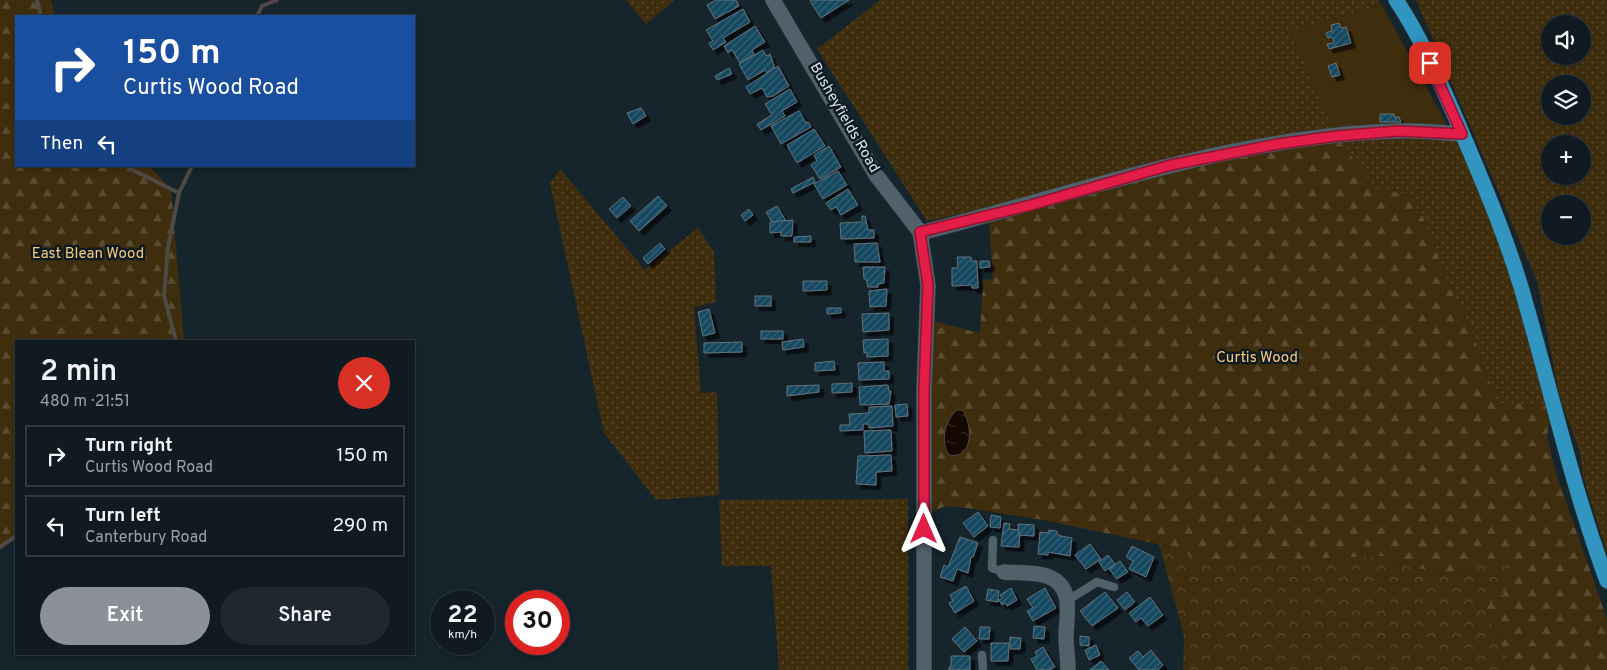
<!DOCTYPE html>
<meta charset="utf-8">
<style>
body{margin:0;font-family:Overpass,sans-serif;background:#1e282e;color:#f1f3f6;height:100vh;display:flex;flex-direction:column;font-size:19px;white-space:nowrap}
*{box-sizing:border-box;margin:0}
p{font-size:16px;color:#9ca1a5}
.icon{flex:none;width:28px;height:28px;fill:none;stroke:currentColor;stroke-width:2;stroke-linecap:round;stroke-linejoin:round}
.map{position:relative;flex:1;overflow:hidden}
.details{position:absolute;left:15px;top:340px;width:400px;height:315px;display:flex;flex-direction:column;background:#101b21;border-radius:0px;box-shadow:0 2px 8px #0003,0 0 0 1px #30393f}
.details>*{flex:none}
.guide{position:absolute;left:15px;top:15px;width:400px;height:152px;border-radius:0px;box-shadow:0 2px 8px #0003,0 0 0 1px #30393f;background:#1a4fa0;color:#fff;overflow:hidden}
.tools{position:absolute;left:1541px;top:15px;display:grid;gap:10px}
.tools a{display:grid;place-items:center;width:50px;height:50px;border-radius:50%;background:#101b21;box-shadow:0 2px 8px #0003,0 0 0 1px #30393f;font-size:25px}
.speed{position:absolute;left:430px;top:590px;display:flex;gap:10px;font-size:25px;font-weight:700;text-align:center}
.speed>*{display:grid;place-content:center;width:65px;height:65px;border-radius:50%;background:#101b21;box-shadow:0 2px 8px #0003,0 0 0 1px #30393f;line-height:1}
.speed small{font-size:12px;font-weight:400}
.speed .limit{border:8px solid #d22;background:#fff;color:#111}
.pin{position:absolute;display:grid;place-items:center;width:42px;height:42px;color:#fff;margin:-21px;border-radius:10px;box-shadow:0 2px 8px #0006}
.me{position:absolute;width:55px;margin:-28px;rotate:0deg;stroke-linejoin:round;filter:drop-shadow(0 0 4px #0008)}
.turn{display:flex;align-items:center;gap:18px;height:105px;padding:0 25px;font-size:22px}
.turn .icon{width:65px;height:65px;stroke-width:2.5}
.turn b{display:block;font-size:35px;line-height:42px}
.then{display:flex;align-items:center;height:48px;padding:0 25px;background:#0003;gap:10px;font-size:19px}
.round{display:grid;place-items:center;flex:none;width:52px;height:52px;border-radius:26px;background:#1e282e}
.headline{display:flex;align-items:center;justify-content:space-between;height:85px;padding:0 25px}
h1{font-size:30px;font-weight:600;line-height:38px}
.cta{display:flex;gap:10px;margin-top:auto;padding:10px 25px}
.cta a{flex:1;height:58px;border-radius:30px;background:#8c9099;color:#fff;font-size:20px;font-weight:600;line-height:58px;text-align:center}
.cta a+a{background:#1e282e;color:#f1f3f6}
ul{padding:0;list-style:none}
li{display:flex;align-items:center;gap:15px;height:62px;margin:0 10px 8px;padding:0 15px;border:2px solid #30393f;border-radius:0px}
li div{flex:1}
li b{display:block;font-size:19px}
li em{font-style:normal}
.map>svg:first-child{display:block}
.grass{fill:url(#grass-dots);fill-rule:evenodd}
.forest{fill:url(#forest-firs)}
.park{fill:url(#park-crowns)}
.garden{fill:#3f2e0e;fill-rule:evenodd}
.water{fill:url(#water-ripples);stroke:#4f4946}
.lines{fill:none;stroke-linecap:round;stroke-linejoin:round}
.stream{stroke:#4f4946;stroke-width:4}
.building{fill:url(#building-hatch);stroke:#62727b;filter:url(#shadow)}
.lane-casing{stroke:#364047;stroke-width:9}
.street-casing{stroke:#364047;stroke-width:16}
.primary-casing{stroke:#364047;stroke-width:16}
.lane{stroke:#51616a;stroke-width:8}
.street{stroke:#51616a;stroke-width:15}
.primary{stroke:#3195bf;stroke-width:15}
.route-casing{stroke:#92132f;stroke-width:12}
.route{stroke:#e11d48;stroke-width:9}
.labels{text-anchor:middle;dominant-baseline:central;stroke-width:5;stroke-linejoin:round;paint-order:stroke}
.street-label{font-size:15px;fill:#dae3e8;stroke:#0d1a22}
.park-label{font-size:15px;fill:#facb79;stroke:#0d1a22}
</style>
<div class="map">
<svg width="1607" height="670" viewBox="0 0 1607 670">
<defs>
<pattern id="grass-dots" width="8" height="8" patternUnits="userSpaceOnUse" patternTransform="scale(1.25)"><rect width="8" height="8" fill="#3f2e0e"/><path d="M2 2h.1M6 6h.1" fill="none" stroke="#5a4c31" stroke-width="1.8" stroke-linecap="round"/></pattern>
<pattern id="forest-firs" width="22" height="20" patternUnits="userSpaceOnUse" patternTransform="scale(1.25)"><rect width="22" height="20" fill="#3f2e0e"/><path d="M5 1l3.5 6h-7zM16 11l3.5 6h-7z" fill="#5a4c31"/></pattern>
<pattern id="park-crowns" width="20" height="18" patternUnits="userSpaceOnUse" patternTransform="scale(1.25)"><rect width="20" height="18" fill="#3f2e0e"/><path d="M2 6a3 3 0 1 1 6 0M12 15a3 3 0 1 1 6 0" fill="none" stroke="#5a4c31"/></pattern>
<pattern id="water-ripples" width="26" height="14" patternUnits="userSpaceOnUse" patternTransform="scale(1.25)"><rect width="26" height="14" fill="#130700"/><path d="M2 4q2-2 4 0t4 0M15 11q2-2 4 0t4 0" fill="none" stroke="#352b25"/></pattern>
<pattern id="building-hatch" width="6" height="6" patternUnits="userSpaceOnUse" patternTransform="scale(1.25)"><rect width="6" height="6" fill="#154860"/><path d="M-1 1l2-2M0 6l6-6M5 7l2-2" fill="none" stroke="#366277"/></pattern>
<filter id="shadow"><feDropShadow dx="4.5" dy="4.5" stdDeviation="0" flood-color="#0009"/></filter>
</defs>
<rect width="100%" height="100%" fill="#16242c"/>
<!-- grass -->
<g class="grass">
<path d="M626,0H675L646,24Z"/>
<path d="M880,0H1378L1382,5L1290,31L1337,136L1462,134L1494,211L1552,405L1497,403L1470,326L1455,299L1423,217L1407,194L1376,190L1336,136L927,221L817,49Z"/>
<path d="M1416,0H1607V553L1583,476L1580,452L1560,398L1537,281ZM1550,24H1582V56H1550ZM1550,84H1582V116H1550ZM1550,144H1582V176H1550ZM1550,204H1582V236H1550Z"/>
<path d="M560,169L645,270L698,228L714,252L716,302L694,307L701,393L717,392L719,495L656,500L604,433L550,183Z"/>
<path d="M908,499V670H779L771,566H722L719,500Z"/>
</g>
<!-- forest -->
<g class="forest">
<path d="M0,0H51L55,16H16V166H149L171,189L184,341H16V537L0,547Z"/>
<path d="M1336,136L1376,189L1407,194L1423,217L1455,299L1470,326L1497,403L1552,405L1547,437L1556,473L1607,619V670H1513L1483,606L1484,563L1456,576L1406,566L1387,556L1200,563L1177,548L1043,520L967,508L945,506L924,516L930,320L980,333L983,280L993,279L989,222L1171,165Z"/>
</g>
<!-- park -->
<path class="park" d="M1159,544L1177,548L1200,563L1387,556L1406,566L1456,576L1484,563H1511L1504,594L1483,606L1513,670H1183L1184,636Z"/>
<!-- garden -->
<path class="garden" d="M1382,5L1447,125L1334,131L1290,31ZM1339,23L1341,28L1346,27L1351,43L1329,49L1328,45L1334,43L1332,37L1328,38L1326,33L1332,31L1331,25Z"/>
<!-- water -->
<path class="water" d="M957,410H962C973,423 974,460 949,455C940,441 945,420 957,410Z"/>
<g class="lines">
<!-- stream -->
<g class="stream">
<path d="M37,0L41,16"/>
<path d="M257,16L262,6L277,0"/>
<path d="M130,166L133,170L179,193"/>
<path d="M176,341L164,296L168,247L179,193L192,166"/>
<path d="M0,547L16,536"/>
</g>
</g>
<!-- building -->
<g class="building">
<path d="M716,0H736L739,6L715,19L707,5Z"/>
<path d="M812,0H849L821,18L810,1Z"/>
<path d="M743,9L750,22L723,38L726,42L713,50L709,43L713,41L706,30Z"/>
<path d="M1339,23L1341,28L1346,27L1351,43L1329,49L1327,44L1334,43L1332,37L1328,38L1326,33L1332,31L1331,25Z"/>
<path d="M755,26L765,42L752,50L754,54L740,63L732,50L728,53L724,46Z"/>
<path d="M763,50L766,56L770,54L775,68L767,73L765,70L748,80L739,64Z"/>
<path d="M1336,63L1340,75L1332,77L1328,66Z"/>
<path d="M778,66L789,86L773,96L767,97L762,88L750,94L746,87Z"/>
<path d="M729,68L732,74L717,80L715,76Z"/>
<path d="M790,89L797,102L782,111L785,116L761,130L757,124L772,115L765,104Z"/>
<path d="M641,108L646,116L633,124L627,113Z"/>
<path d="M799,111L806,123L808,122L811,127L781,144L771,126Z"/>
<path d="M1380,114H1394V117H1399L1401,122H1380Z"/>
<path d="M814,129L825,146L797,163L787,145Z"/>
<path d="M829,146L841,167L820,179L811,165L817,161L814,155Z"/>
<path d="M838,171L847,185L823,199L814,184Z"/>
<path d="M813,177L815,182L793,193L791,189Z"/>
<path d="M848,189L858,205L841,215L836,207L831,210L826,203Z"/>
<path d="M658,196L667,206L639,231L630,221Z"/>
<path d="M623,197L631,206L617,218L609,209Z"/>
<path d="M777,206L786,221L772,222L766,212Z"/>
<path d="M749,209L753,215L745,221L741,215Z"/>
<path d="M862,216H865L868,230H874V238L841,239L840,223L862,222Z"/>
<path d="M793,220L792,236H781V232L770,233V222Z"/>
<path d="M811,236V242H794V237Z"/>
<path d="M660,243L665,249L648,264L643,258Z"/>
<path d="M877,243L880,262H855L854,244Z"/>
<path d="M957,257H971V261H977L978,288H972V285L952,286V268H958Z"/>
<path d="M980,261H989L990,267L980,268Z"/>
<path d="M863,267H885L884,283L878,284V287H868L866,279H864Z"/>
<path d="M803,281H827V290L803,291Z"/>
<path d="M887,289L886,306L870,307L869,291Z"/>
<rect x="755" y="296" width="16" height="10"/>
<path d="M827,308H841V313L827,314Z"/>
<path d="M709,309L715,333L703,336L698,312Z"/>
<path d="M889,313V330L863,332L862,314Z"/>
<rect x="761" y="331" width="22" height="8"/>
<path d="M803,339L804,347L783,350L782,342Z"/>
<path d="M888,339V356L867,357V352L864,353L863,340Z"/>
<path d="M742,342V352L704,353V343Z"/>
<path d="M834,361L835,370L815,371V363Z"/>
<path d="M884,362V371H889V379L859,380L858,363Z"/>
<path d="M852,383V392L832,393V384Z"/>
<path d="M819,385V392L787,396V386Z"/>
<path d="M888,385L889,391H891L889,404L860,405L859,387Z"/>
<path d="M907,404L908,416L896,417L895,405Z"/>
<path d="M892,406L893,426L869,428V424H863V430L840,431V425H850L849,414L869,413V407Z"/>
<path d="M891,430L892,451L865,453L864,431Z"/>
<path d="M891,455L892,471L876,472V485L856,484L858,456Z"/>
<path d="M978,512L988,526L974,537L963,523Z"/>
<path d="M991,515L1001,517L1000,528L990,527Z"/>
<path d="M1004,523L1010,524L1009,529L1020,530L1019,547L1001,546Z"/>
<path d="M1018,524L1034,525V536L1019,535Z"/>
<path d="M1049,530L1057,531V534L1061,536L1072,538L1070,556L1048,552V555L1038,554L1040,532L1048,533Z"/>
<path d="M960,537L978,543L973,557H971L968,573L957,569L953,581L940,577L944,565L948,567Z"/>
<path d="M1090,544L1101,559L1086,569L1075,555Z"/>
<path d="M1132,546L1154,557L1146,577L1129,569L1133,561L1126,557Z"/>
<path d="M1108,555L1115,564L1105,571L1099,562Z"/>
<path d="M1120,561L1128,572L1117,579L1109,569Z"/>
<path d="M966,586L974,601L955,613L949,603L953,601L950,595Z"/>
<path d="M1011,588L1017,600L1007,606L1005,603L1002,605L999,600L1002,598L1000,595Z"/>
<path d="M1045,588L1056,608L1033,621L1027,611L1033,608L1027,599Z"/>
<path d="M988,589L999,591L998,602L986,600Z"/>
<path d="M1105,592L1118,608L1092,626L1080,611Z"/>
<path d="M1127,592L1135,602L1125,610L1117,600Z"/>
<path d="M1150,597L1163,615L1148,626L1141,618L1136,622L1129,613Z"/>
<path d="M1034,626L1045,627L1044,639L1033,638Z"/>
<path d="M965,627L977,641L964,652L952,639Z"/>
<path d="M980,627H990L989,639H979Z"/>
<path d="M1080,636L1089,637V646L1080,645Z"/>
<path d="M1010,637L1021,638L1020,649H1010Z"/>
<path d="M991,643H1009L1008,661H991Z"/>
<path d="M1096,645L1100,655L1089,660L1085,650Z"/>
<path d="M1043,647L1055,667L1049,670H1037L1031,659L1037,656L1035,652Z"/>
<path d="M1151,650L1163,665L1158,670H1139L1129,658L1138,651L1143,657Z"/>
<path d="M951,656H970V670H949V667H951Z"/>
<path d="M1101,661L1109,670H1090Z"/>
</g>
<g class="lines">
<!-- lane casing -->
<g class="lane-casing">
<g id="lane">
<path d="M993,540L992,568L1004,572"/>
<path d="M1068,600L1097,582L1114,587"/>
<path d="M982,655L983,670"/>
</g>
</g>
<!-- street casing -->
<g class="street-casing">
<g id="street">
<path d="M773,0L876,175L920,232H924L922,236"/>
<path d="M920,232L928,285L924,390V670"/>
<path d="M924,232C1077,193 1240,135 1398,131C1419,130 1441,133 1462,134"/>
<path d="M1004,572C1017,573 1034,572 1047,576C1074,586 1067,612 1066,635C1066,647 1068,659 1068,670"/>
</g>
</g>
<!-- primary casing -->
<g class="primary-casing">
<path id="primary" d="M1396,0C1421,37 1439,80 1457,121C1482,180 1508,240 1525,301C1552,395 1573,489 1607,581"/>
</g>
<!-- lane -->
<use href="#lane" class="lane"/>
<!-- street -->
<use href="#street" class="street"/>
<!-- primary -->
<use href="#primary" class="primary"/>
</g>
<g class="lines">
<!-- route casing -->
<g class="route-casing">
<path id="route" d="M924,529V390L928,285L920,232L1031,205L1171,165L1278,144L1336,136L1398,131L1462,134L1430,63"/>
</g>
<!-- route -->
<use href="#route" class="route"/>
</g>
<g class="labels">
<!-- street labels -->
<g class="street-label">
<text transform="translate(844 118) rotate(60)">Busheyfields Road</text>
</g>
<!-- park labels -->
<g class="park-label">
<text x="88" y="254">East Blean Wood</text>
<text x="1257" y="358">Curtis Wood</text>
</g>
</g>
</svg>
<div class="tools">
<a><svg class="icon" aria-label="sound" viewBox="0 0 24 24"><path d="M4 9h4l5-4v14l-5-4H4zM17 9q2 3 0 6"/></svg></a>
<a><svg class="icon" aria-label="layers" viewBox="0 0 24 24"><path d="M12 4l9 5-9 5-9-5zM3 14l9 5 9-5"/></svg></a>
<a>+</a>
<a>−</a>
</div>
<div class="speed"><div>22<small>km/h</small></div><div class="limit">30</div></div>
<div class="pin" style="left:1430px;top:63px;background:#d93025"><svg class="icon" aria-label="arrive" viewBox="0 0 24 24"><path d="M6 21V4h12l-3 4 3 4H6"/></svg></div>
<svg class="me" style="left:924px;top:529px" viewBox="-20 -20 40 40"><path d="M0-17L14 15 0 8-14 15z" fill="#e11d48" stroke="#fff" stroke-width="4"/></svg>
<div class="guide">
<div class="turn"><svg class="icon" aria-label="right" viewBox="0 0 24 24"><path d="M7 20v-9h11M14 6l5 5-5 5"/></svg><div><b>150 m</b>Curtis Wood Road</div></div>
<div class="then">Then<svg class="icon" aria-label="left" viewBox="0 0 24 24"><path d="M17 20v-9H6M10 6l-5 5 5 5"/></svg></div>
</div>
<section class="details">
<div class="headline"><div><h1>2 min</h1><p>480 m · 21:51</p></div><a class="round" style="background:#d93025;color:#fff"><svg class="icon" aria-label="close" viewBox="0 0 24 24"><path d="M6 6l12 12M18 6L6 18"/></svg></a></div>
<ul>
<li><svg class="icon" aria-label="right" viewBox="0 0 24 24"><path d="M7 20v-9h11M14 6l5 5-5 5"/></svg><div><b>Turn right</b><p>Curtis Wood Road</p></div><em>150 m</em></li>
<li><svg class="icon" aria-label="left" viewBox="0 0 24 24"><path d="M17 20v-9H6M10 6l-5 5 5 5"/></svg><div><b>Turn left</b><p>Canterbury Road</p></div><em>290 m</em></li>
</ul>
<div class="cta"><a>Exit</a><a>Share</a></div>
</section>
</div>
